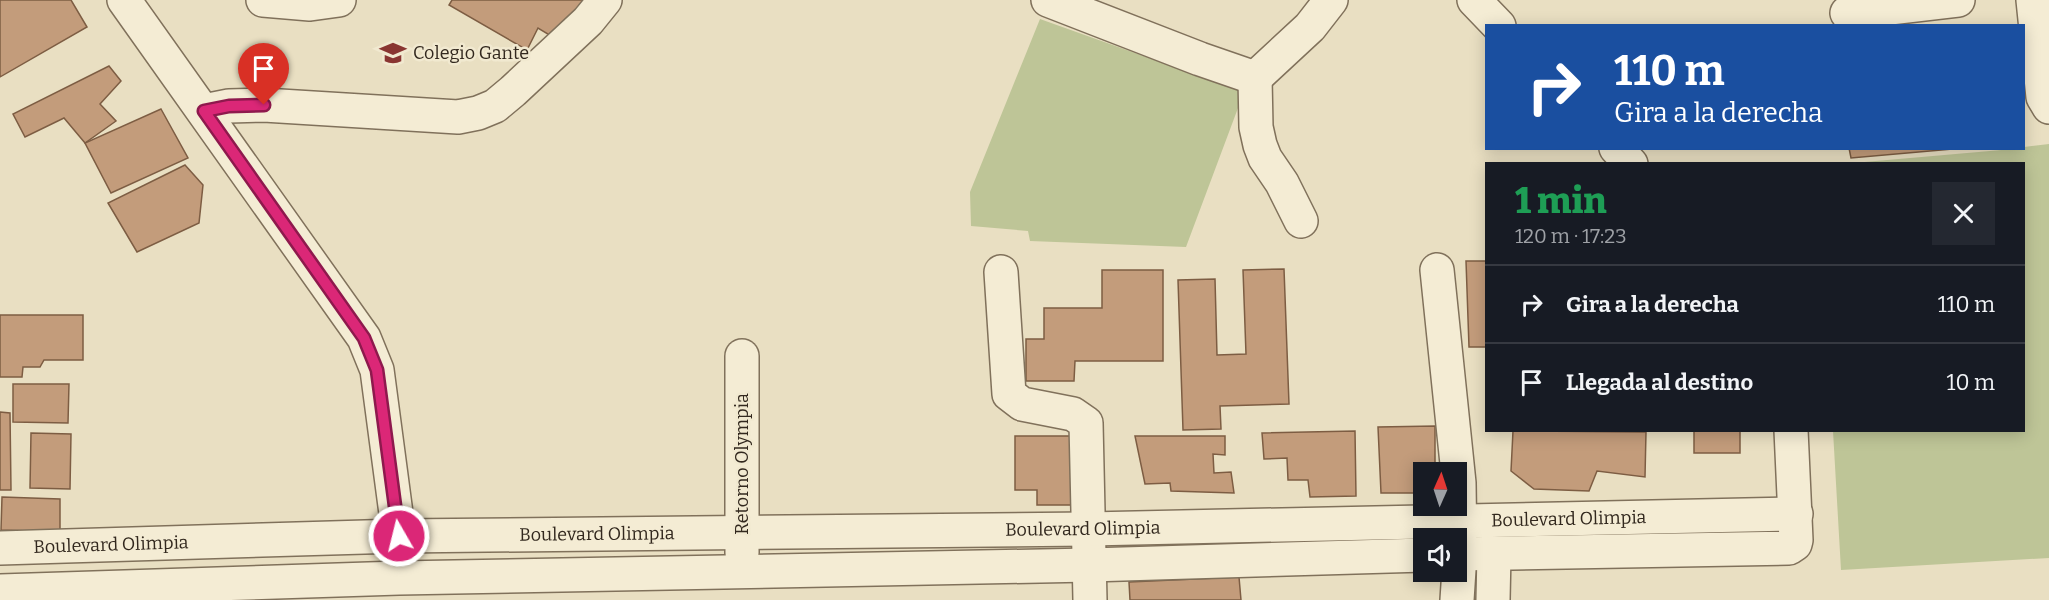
<!DOCTYPE html>
<html lang="es">
<meta charset="utf-8">
<style>
body{margin:0;font-family:Bitter,serif;background:#242831;color:#f1f3f6;height:100vh;display:flex;flex-direction:column;font-size:22px;white-space:nowrap}
*{box-sizing:border-box;margin:0}
p{font-size:20px;color:#9ea1a6}
.icon{flex:none;width:33px;height:33px;fill:none;stroke:currentColor;stroke-width:2;stroke-linecap:round;stroke-linejoin:round}
.map{position:relative;flex:1;overflow:hidden}
.sheet{position:absolute;left:1485px;top:162px;width:540px;height:270px;display:flex;flex-direction:column;background:#171b24;border-radius:0px;box-shadow:0 3px 15px #0003}
.sheet>*{flex:none}
.top-card{position:absolute;left:1485px;top:24px;width:540px;height:126px;border-radius:0px;box-shadow:0 3px 15px #0003;background:#1a4fa0;color:#fff;overflow:hidden}
.needle{width:39px;rotate:3deg}
.buttons{position:absolute;left:1413px;top:462px;display:grid;gap:12px}
.buttons a{display:grid;place-items:center;width:54px;height:54px;border-radius:0px;background:#171b24;box-shadow:0 3px 15px #0003;font-size:30px}
.pin{position:absolute;display:grid;place-items:center;width:51px;height:51px;color:#fff;margin:-62px -26px;border-radius:50% 50% 50% 0;rotate:-45deg;box-shadow:0 0 6px #0007}
.pin .icon{rotate:45deg}
.me{position:absolute;width:66px;margin:-33px;rotate:352deg;stroke-linejoin:round;filter:drop-shadow(0 0 4px #0008)}
.turn{display:flex;align-items:center;gap:21px;height:126px;padding:0 30px;font-size:27px}
.turn .icon{width:78px;height:78px;stroke-width:2.5}
.turn b{display:block;font-size:42px;line-height:51px}
.round{display:grid;place-items:center;flex:none;width:63px;height:63px;border-radius:0px;background:#242831}
.headline{display:flex;align-items:center;justify-content:space-between;height:102px;padding:0 30px}
h1{font-size:36px;font-weight:800;line-height:45px;color:#1e9e55}
ul{padding:0;list-style:none}
li{display:flex;align-items:center;gap:18px;height:78px;padding:0 30px;border-top:2px solid #363941}
li div{flex:1}
li b{display:block;font-size:22px}
li em{font-style:normal}
.map>svg:first-child{display:block}
.green{fill:#bec597}
.building{fill:#c39c7b;stroke:#7d5d43;stroke-width:1.5}
.lines{fill:none;stroke-linecap:round;stroke-linejoin:round}
.minor-casing{stroke:#80715b;stroke-width:36}
.minor{stroke:#f4ecd4;stroke-width:33}
.route-casing{stroke:#8e194d;stroke-width:15}
.route{stroke:#db2777;stroke-width:10}
.labels{text-anchor:middle;dominant-baseline:central;stroke-width:5;stroke-linejoin:round;paint-order:stroke}
.poi-label{font-size:18px;fill:#32281e;stroke:#f1e9d0;text-anchor:start}
.street-label{font-size:18px;fill:#32281e;stroke:#f1e9d0}
</style>
<div class="map">
<svg width="2049" height="600" viewBox="0 0 2049 600">
<rect width="100%" height="100%" fill="#e9dfc2"/>
<!-- green -->
<g class="green">
<path d="M1040,19L1244,92L1186,247L1030,241L1028,231L971,226L970,192Z"/>
<path d="M2049,144V558L1841,570L1833,431L2024,430V164L1853,163L2024,148V147Z"/>
</g>
<!-- building -->
<g class="building">
<path d="M0,0H71L87,27L0,77Z"/>
<path d="M452,0H585L561,42L538,28L527,50L449,5Z"/>
<path d="M109,66L121,81L100,104L116,121L85,143L64,118L25,137L13,114Z"/>
<path d="M161,109L188,158L111,193L85,143Z"/>
<path d="M1849,148H1964L1851,158Z"/>
<path d="M185,165L203,185L199,223L137,252L108,203Z"/>
<path d="M1466,261H1486V347H1469Z"/>
<path d="M1284,269L1289,404L1220,406L1221,429L1183,430L1178,280L1215,279L1217,355L1246,354L1243,270Z"/>
<path d="M1102,270H1163V361H1075L1074,381H1026V339H1044V308H1102Z"/>
<path d="M0,315H83V360H44L40,367H23L22,377H0Z"/>
<path d="M13,384H69L68,423L13,422Z"/>
<path d="M0,412L10,413L11,490H0Z"/>
<path d="M1435,426V472H1424V493H1381L1378,427Z"/>
<rect x="1694" y="430" width="46" height="23"/>
<path d="M1355,431L1356,496L1310,497L1308,480H1288L1287,458L1264,459L1262,433Z"/>
<path d="M1513,431L1646,432L1645,477L1597,471L1589,491L1534,489L1511,471Z"/>
<path d="M31,433L71,434L70,489L30,488Z"/>
<path d="M1015,436H1072V505H1037V490H1015Z"/>
<path d="M1135,436H1225V455L1213,454L1214,473L1231,472L1234,493L1171,491L1170,483L1145,484Z"/>
<path d="M2,497L60,499V532L1,530Z"/>
<path d="M1239,577L1241,600H1130L1129,582Z"/>
</g>
<g class="lines">
<!-- minor casing -->
<g class="minor-casing">
<g id="minor">
<path d="M124,0L364,338L377,370L399,536V557"/>
<path d="M263,0L310,4L339,0"/>
<path d="M1048,0L1200,59L1255,78L1310,27L1331,0"/>
<path d="M1474,0L1499,26"/>
<path d="M2033,0L2043,97L2049,107"/>
<path d="M1847,13L1958,0"/>
<path d="M1255,78L1256,127L1260,145L1265,158L1282,183L1301,221"/>
<path d="M204,111L229,106L264,105L458,117L478,113L495,106L513,91L588,21L605,0"/>
<path d="M1616,148L1631,164"/>
<path d="M1437,270L1459,483L1460,554L1457,600"/>
<path d="M1001,272L1009,394L1022,404L1073,414L1086,423L1090,600"/>
<path d="M742,356V553"/>
<path id="s1" d="M0,548L399,536L1089,529L1796,514"/>
<path d="M1456,554L1789,548L1795,544L1796,540L1791,430"/>
<path d="M0,591L399,578L1090,565L1424,555"/>
<path d="M1493,600L1494,553"/>
</g>
</g>
<!-- minor -->
<use href="#minor" class="minor"/>
</g>
<g class="lines">
<!-- route casing -->
<g class="route-casing">
<path id="route" d="M264,105L229,106L204,111L364,338L377,370L399,536"/>
</g>
<!-- route -->
<use href="#route" class="route"/>
</g>
<!-- icons -->
<defs>
<g id="school-bare" transform="scale(2.07)"><path d="M0-5L7-2L0 1L-7-2ZM-4 1L0 2.5L4 1V4Q0 6-4 4Z" fill="#893531" stroke="#f1e9d0" stroke-width="2.5" paint-order="stroke"/></g>
</defs>
<g fill-rule="evenodd">
<use href="#school-bare" x="393" y="53"/>
</g>
<g class="labels">
<!-- poi labels -->
<g class="poi-label">
<text x="413" y="53">Colegio Gante</text>
</g>
<!-- street labels -->
<g class="street-label">
<text transform="translate(742 464) rotate(-90)">Retorno Olympia</text>
<text stroke="none"><textPath href="#s1" startOffset="1569">Boulevard Olimpia</textPath></text>
<text stroke="none"><textPath href="#s1" startOffset="1083">Boulevard Olimpia</textPath></text>
<text stroke="none"><textPath href="#s1" startOffset="597">Boulevard Olimpia</textPath></text>
<text stroke="none"><textPath href="#s1" startOffset="111">Boulevard Olimpia</textPath></text>
</g>
</g>
</svg>
<div class="buttons">
<a><svg class="needle" viewBox="-14 -14 28 28"><path d="M0-13l5 13h-10z" fill="#e53935"/><path d="M0 13l5-13h-10z" fill="#9ea1a6"/></svg></a>
<a><svg class="icon" aria-label="sound" viewBox="0 0 24 24"><path d="M4 9h4l5-4v14l-5-4H4zM17 9q2 3 0 6"/></svg></a>
</div>
<div class="pin" style="left:264px;top:105px;background:#d93025"><svg class="icon" aria-label="arrive" viewBox="0 0 24 24"><path d="M6 21V4h12l-3 4 3 4H6"/></svg></div>
<svg class="me" style="left:399px;top:536px" viewBox="-20 -20 40 40"><circle r="17" fill="#db2777" stroke="#fff" stroke-width="3"/><path d="M0-11L8 9 0 5-8 9z" fill="#fff"/></svg>
<div class="top-card">
<div class="turn"><svg class="icon" aria-label="right" viewBox="0 0 24 24"><path d="M7 20v-9h11M14 6l5 5-5 5"/></svg><div><b>110 m</b>Gira a la derecha</div></div>
</div>
<section class="sheet">
<div class="headline"><div><h1>1 min</h1><p>120 m · 17:23</p></div><a class="round"><svg class="icon" aria-label="close" viewBox="0 0 24 24"><path d="M6 6l12 12M18 6L6 18"/></svg></a></div>
<ul>
<li><svg class="icon" aria-label="right" viewBox="0 0 24 24"><path d="M7 20v-9h11M14 6l5 5-5 5"/></svg><div><b>Gira a la derecha</b></div><em>110 m</em></li>
<li><svg class="icon" aria-label="arrive" viewBox="0 0 24 24"><path d="M6 21V4h12l-3 4 3 4H6"/></svg><div><b>Llegada al destino</b></div><em>10 m</em></li>
</ul>
</section>
</div>
